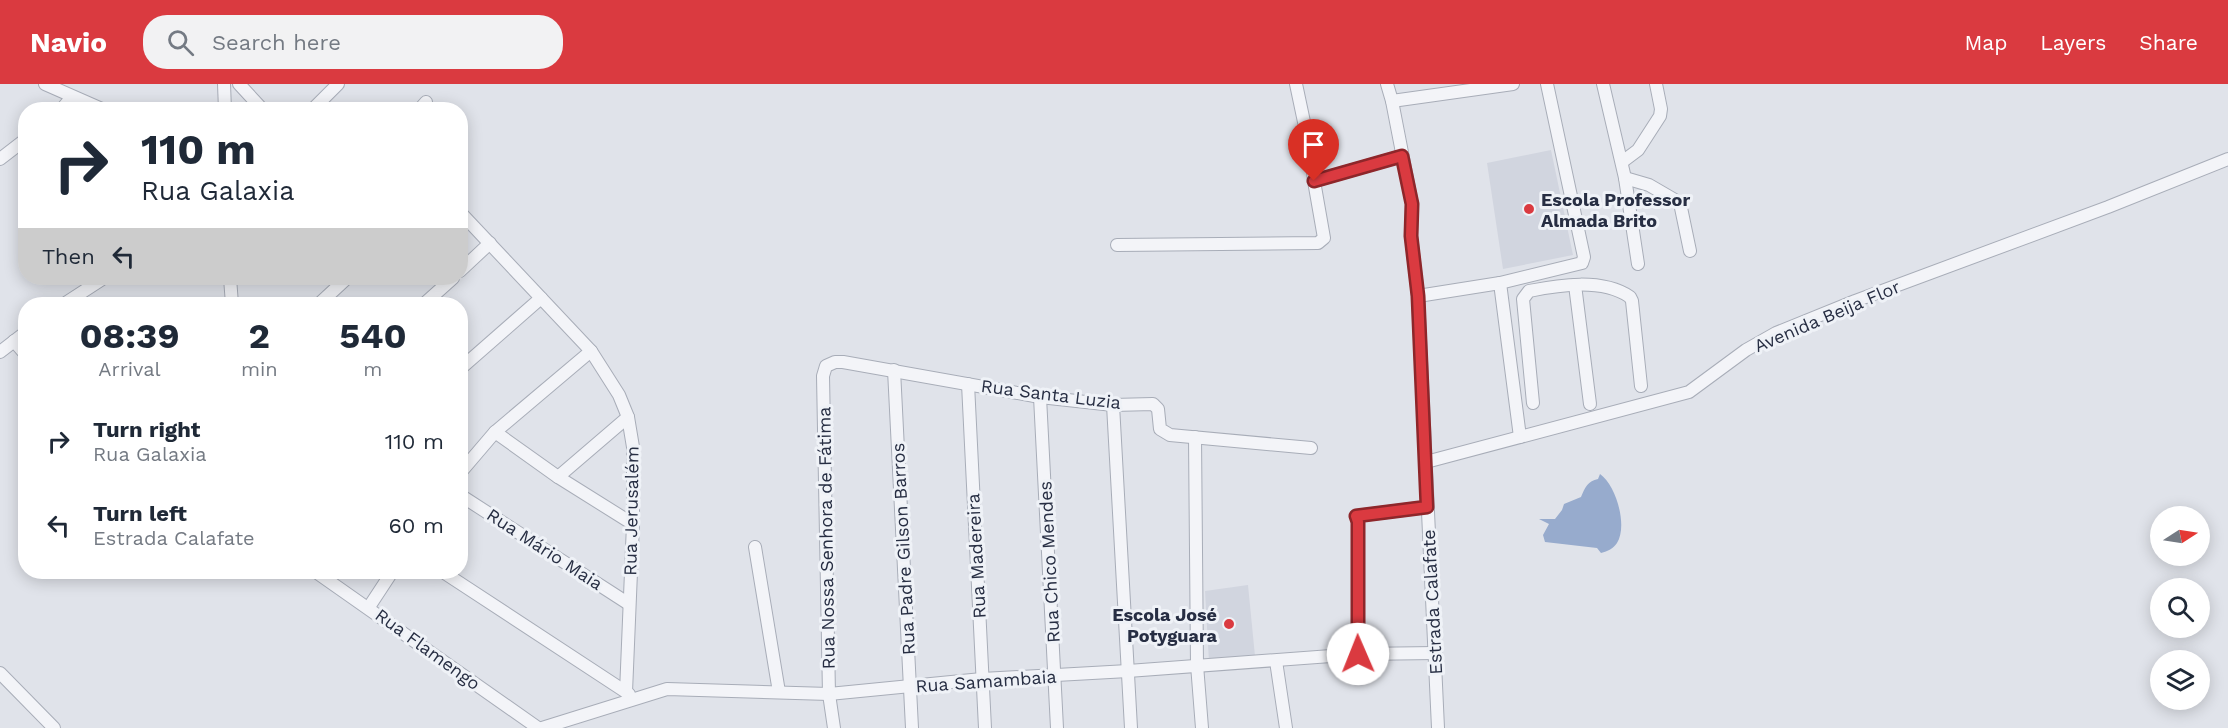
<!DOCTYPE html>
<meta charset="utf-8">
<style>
body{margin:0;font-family:"Work Sans",sans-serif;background:#f2f2f3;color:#1f2937;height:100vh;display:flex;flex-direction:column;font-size:22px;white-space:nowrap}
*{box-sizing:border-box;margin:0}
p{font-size:20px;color:#747a83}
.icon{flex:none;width:33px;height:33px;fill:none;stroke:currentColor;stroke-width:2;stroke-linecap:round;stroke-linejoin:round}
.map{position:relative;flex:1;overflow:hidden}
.drawer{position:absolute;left:18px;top:213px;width:450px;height:282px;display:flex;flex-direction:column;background:#fff;border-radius:24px;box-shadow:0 3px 15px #0003}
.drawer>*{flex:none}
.hud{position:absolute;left:18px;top:18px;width:450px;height:183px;border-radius:24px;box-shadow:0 3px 15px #0003;background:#fff;color:#1f2937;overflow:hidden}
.needle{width:39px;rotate:78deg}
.tools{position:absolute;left:2150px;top:422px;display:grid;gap:12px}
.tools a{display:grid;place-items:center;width:60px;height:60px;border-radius:50%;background:#fff;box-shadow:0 3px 15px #0003;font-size:30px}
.pin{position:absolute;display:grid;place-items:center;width:51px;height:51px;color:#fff;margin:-62px -26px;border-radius:50% 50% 50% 0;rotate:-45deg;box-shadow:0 0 6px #0007}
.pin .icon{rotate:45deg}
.me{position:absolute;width:66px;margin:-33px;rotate:359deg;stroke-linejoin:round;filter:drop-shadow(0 0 4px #0008)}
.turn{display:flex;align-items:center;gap:21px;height:126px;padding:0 24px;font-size:27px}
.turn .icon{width:78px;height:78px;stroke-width:2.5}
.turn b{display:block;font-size:42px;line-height:51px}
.then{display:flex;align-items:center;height:57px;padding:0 24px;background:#0003;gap:12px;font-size:22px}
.eta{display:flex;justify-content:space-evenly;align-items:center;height:102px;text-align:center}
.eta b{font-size:36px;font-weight:700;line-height:42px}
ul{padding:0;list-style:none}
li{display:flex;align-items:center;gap:18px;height:84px;padding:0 24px}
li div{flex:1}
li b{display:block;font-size:22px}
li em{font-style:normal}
header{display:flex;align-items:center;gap:36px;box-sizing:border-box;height:84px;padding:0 30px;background:#da3a40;color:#fff}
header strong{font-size:28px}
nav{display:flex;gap:33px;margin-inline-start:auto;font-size:21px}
.search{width:420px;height:54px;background:#f2f2f3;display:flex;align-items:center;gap:15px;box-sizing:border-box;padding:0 21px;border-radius:24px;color:#747a83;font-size:22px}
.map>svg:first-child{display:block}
.built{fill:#d1d5df}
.water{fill:#97abcd}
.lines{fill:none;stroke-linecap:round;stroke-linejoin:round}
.minor-casing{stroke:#a8adb8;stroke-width:14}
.minor{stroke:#f3f4f8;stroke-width:12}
.route-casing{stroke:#8e262a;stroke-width:15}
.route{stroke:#da3a40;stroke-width:10}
.poi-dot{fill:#da3a40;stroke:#eff2f7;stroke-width:2}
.labels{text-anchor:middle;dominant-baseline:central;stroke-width:6;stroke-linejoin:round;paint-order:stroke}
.poi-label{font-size:18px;font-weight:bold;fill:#272e43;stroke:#eff2f7;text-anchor:start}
.street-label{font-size:18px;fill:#272e43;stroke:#eff2f7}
</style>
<header>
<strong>Navio</strong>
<div class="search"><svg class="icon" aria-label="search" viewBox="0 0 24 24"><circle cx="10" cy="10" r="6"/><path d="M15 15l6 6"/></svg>Search here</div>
<nav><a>Map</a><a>Layers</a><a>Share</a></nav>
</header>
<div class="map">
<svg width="2228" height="644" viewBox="0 0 2228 644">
<rect width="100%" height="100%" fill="#e0e3ea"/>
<!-- built -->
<g class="built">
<path d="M1551,66L1573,171L1503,185L1487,79Z"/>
<path d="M1248,501L1255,572L1209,578L1205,507Z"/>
</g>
<!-- water -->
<path class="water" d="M1600,390C1616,401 1628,442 1617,459C1613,465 1608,467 1601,469L1597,464L1545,458L1543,451L1549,440L1539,435H1555L1562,426L1564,420L1581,413C1585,403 1588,397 1598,395Z"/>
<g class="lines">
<!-- minor casing -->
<g class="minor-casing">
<g id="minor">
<path d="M45,0L104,26"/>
<path d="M224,0L225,26"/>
<path d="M239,0L263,26"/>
<path d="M1296,0L1311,71L1314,97"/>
<path d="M1387,0L1392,17L1412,120L1411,151L1418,212L1438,644"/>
<path d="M1603,0L1625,94L1638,180"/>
<path d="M1392,17L1513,0"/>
<path d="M61,26L72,13"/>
<path d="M312,26L338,0"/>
<path d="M419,26L426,18"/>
<path d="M0,75L26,55"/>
<path d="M1622,78L1638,66L1660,32L1661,25L1656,0"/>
<path d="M1625,94L1649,101L1680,119L1690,167"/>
<path d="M460,128L591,267L619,311L628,333L633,363V440L626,608"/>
<path d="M1117,161L1318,159L1324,154L1314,97L1402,72"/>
<path d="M460,187L490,159"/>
<path d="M230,194L232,220"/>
<path d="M1500,199L1520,353"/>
<path d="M1575,201L1590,320"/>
<path d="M1418,212L1500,199L1582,179L1584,173L1547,0"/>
<path d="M64,220L104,194"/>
<path d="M319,220L347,194"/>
<path d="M424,220L453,194"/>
<path d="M14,257L26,271"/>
<path d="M0,268L26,248"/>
<path d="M460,285L541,214"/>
<path d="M894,286L912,644"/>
<path d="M968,300L985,644"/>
<path d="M1040,313L1057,644"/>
<path d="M1533,319L1523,215L1529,207C1559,201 1602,194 1630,213L1632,217L1641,302"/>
<path d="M1113,321L1131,644"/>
<path d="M495,348L558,393L633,440"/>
<path d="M1195,353L1197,581L1202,644"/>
<path d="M1426,378L1689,308L1746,266L1776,249L1855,217L2108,123L2228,75"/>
<path d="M460,389L495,348L591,267"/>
<path d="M558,393L628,333"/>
<path d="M460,411L629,520"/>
<path d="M755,463L779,608"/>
<path d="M316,488L538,644"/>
<path d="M443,488L629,610"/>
<path d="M369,523L392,488"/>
<path d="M1358,570V438L1356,432L1427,423"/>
<path d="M1276,577L1286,644"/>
<path d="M0,589L54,644"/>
<path d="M542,644L667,605L829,610L982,595L1128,587L1358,570L1436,569"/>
<path d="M834,644L829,610L823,292L826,282L835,278H843L1040,313L1113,321L1153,320L1158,325L1160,345L1170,351L1311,364"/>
</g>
</g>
<!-- minor -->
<use href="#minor" class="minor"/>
</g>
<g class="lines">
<!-- route casing -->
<g class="route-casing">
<path id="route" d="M1314,97L1402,72L1412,120L1411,152L1418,212L1427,423L1356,432L1358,438V570"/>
</g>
<!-- route -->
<use href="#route" class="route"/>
</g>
<!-- markers -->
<g class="poi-dot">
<circle cx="1529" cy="125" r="6"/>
<circle cx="1229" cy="540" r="6"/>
</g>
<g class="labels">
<!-- poi labels -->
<g class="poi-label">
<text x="1541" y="115">Escola Professor<tspan x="1541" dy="21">Almada Brito</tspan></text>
<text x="1217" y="530" text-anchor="end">Escola José<tspan x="1217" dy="21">Potyguara</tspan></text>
</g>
<!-- street labels -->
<g class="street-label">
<text transform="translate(1827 232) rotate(-23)">Avenida Beija Flor</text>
<text transform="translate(1051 310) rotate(7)">Rua Santa Luzia</text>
<text transform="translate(631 427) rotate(-89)">Rua Jerusalém</text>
<text transform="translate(826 454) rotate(-91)">Rua Nossa Senhora de Fátima</text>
<text transform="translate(545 465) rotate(33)">Rua Mário Maia</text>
<text transform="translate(903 465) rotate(-93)">Rua Padre Gilson Barros</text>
<text transform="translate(976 472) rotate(-93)">Rua Madereira</text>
<text transform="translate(1049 478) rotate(-93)">Rua Chico Mendes</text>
<text transform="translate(1432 518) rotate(-93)">Estrada Calafate</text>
<text transform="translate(428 565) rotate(36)">Rua Flamengo</text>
<text transform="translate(986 597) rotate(-4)">Rua Samambaia</text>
</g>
</g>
</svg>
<div class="tools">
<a><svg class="needle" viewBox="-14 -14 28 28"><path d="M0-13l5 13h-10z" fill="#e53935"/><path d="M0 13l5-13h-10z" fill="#747a83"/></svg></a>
<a><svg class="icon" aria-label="search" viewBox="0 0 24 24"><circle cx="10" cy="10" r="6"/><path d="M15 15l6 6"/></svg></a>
<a><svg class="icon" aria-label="layers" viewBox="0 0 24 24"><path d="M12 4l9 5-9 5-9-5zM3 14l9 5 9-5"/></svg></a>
</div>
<div class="pin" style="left:1314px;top:97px;background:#d93025"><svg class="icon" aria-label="arrive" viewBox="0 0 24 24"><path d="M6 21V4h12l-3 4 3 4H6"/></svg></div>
<svg class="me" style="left:1358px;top:570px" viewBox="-20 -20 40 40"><circle r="19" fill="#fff"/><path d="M0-13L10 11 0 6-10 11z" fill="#da3a40"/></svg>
<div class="hud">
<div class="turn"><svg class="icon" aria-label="right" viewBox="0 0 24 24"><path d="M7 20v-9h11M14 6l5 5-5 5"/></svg><div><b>110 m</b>Rua Galaxia</div></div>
<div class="then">Then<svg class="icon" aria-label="left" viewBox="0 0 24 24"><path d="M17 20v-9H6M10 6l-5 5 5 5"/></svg></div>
</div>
<section class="drawer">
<div class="eta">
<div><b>08:39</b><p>Arrival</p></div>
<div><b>2</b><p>min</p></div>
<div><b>540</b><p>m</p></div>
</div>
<ul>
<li><svg class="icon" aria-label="right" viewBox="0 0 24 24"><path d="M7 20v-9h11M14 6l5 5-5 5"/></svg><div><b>Turn right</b><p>Rua Galaxia</p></div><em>110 m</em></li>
<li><svg class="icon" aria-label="left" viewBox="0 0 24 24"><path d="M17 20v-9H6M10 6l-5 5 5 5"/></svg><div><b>Turn left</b><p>Estrada Calafate</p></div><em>60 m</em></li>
</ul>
</section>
</div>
